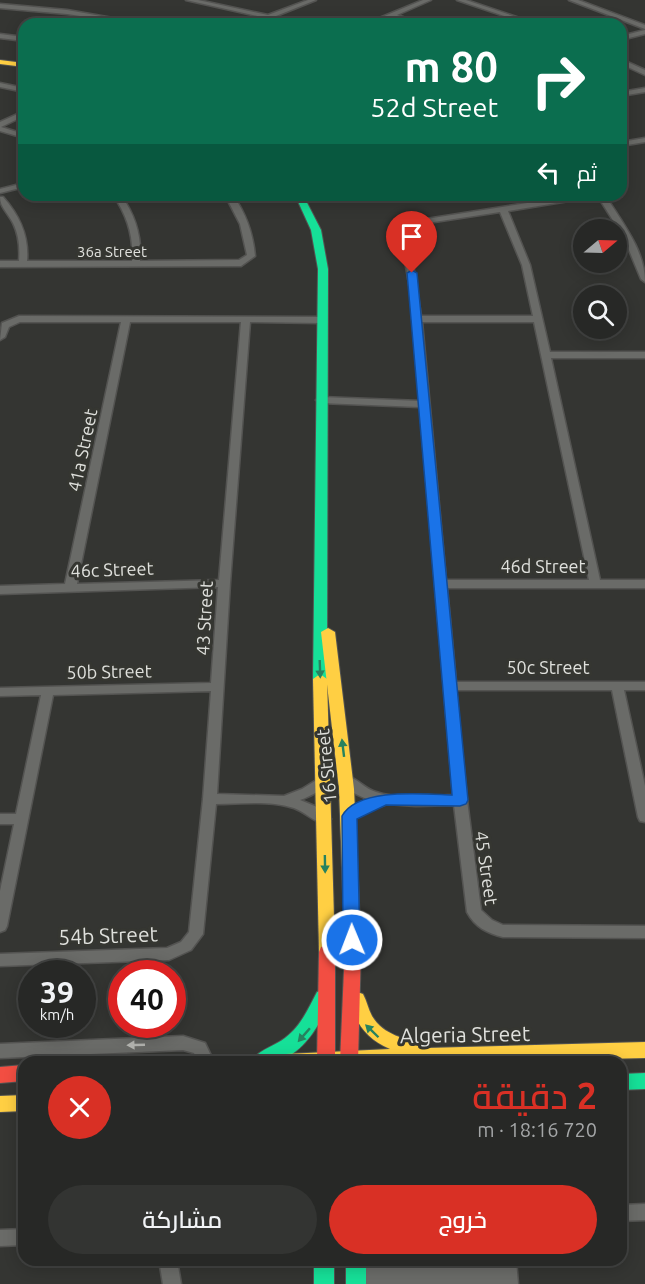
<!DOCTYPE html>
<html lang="ar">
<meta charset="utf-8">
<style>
body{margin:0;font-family:Ubuntu,Cairo,sans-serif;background:#333432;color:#f1f3f6;direction:rtl;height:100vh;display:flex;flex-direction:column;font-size:22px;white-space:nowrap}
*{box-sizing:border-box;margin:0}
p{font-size:20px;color:#a4a6a7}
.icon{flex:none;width:33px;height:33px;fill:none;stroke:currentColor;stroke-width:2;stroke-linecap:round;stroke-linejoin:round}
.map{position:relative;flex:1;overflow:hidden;direction:ltr}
.details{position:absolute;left:18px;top:1056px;width:609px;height:210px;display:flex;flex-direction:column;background:#272826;border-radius:18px;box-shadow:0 3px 15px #0003,0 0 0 2px #434443;direction:rtl}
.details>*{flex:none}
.guide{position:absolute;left:18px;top:18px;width:609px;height:183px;border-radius:18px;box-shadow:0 3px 15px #0003,0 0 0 2px #434443;direction:rtl;background:#0b6e4f;color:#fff;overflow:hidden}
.needle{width:39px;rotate:71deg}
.fabs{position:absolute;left:573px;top:219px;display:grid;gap:12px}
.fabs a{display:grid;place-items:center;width:54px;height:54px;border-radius:50%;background:#272826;box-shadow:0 3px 15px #0003,0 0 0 2px #434443;font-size:30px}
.speed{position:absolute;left:18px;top:960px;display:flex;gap:12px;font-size:30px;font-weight:700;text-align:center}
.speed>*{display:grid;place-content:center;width:78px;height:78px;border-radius:50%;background:#272826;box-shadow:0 3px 15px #0003,0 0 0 2px #434443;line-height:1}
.speed small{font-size:15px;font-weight:400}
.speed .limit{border:9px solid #d22;background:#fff;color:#111}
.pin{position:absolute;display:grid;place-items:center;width:51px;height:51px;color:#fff;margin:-62px -26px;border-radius:50% 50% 50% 0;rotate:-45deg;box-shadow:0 0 6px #0007}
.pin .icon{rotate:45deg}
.me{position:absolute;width:66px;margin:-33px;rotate:359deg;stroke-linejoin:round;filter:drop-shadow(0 0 4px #0008)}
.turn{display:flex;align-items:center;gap:21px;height:126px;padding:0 30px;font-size:27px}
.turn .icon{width:78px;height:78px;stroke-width:2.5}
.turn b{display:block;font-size:42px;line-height:51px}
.then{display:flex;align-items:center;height:57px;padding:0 30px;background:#0003;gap:12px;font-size:22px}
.round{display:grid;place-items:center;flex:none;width:63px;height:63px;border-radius:32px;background:#333432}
.overview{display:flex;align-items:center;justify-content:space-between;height:102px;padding:0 30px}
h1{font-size:36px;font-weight:600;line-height:45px;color:#d93025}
.cta{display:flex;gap:12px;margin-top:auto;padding:12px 30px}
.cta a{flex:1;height:69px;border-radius:36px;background:#d93025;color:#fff;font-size:24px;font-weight:600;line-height:69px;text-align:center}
.cta a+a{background:#333432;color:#f1f3f6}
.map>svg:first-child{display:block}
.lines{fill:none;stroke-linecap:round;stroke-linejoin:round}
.street-casing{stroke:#535351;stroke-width:3}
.fast-casing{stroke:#535351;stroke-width:2}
.slow-casing{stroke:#535351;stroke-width:2}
.jam-casing{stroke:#535351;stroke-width:2}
.street{fill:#6a6b68;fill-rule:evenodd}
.fast{fill:#16e098;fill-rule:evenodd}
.slow{fill:#ffcf43;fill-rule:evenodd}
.jam{fill:#f24e42;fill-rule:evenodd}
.oneway{fill:#27825f}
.oneway2{fill:#b6b7b3}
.route{fill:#1a73e8;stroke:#114b97;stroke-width:1.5}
.labels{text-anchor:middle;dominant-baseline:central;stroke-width:6;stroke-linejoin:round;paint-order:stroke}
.far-street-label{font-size:15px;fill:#dfe0dc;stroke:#353631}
.street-label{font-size:18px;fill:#dfe0dc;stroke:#353631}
.near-street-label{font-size:21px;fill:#dfe0dc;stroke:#353631}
</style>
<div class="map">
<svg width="645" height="1284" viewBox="0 0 645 1284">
<rect width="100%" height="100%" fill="#343532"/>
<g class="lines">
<!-- street casing -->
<g class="street-casing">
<g id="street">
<path d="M186,0H198L268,15L308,0H316L256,24H247L262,17Z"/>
<path d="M423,0H431L397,15L423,24C412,24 404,19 394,18C385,16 375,24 365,24Z"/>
<path d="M457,0H466L537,24H528Z"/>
<path d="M569,0H578L645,25V29Z"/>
<path d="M0,4L67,10L147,24H132L67,14L0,8Z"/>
<path d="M645,30V34L621,40V36Z"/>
<path d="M0,34L24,37V41L0,38Z"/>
<path d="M621,59L645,70V75L621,64Z"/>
<path d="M0,83L24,88V92L0,87Z"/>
<path d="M645,88V92L621,96V92Z"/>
<path d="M24,111V116L1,127L24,134V138L0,131V122Z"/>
<path d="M645,138V142L621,146V142Z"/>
<path d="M24,183V187L0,193V189Z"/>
<path d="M113,195H121C135,215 142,236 140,261L239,260L247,255L240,224L225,195H233C246,214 253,233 255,256L241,266L0,267V261H19C20,248 19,235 13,223C8,213 0,207 0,197H3C20,216 29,236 27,261H132C134,236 127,215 113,195Z"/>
<path d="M578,195H597L593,197L508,211L530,265L550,352H645V358H551L600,580H645V588H447L456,682H645V690H624L645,786V822L640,821L638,817L612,690H456L467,800L481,910L492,920L503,925L645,926V938L503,937C487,933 475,927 467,912L454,805L416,806L387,804L367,811L350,821L345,820L343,816L357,805L370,800C359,796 347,791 340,781L342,778L347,776C358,779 365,789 376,792C400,800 428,796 453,795L420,407L321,403L316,400L321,397L420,401L411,295L400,232L405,224L420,220ZM500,212L522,265L533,316H421L408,232L411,228L421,224ZM422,322H534L589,580H446Z"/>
<path d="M597,195H605C621,221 645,250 645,282L641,279L624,238Z"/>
<path d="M19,316L321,317L325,320L321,323L250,322L230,583L217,794L284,796L302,789L323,776L328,778L330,781C323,790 311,796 300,800L317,807L331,819L329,823L324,824C313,821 305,812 294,808C269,800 242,804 216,804L203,934L191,950L169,960L0,966V954L167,948L181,942L189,932L203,799L211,691L53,695L7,926L5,930L0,932V891L14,824H0V814H16L41,695L0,696V688L211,683L218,587L0,594V586L65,584L121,322H20L9,327L5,337L0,340L2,323ZM130,322H241L219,580L77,584Z"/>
<path d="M183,1036L205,1043L214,1062H198L194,1053L183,1050L0,1058V1044Z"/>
<path d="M645,1204V1220L621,1221V1205Z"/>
<path d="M24,1229V1245L0,1246V1230Z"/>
<path d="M159,1260H177L181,1284H163Z"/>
<path d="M498,1260H516L518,1284H355L350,1282L347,1276L350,1270L356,1267L499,1266Z"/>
</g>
</g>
<!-- fast casing -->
<g class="fast-casing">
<g id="fast">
<path d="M295,195H303L321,230L328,269L327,679L320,684L313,679L318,269L311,230Z"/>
<path d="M323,990L329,992L332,997C321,1022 307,1050 279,1061C271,1064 259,1062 251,1062C256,1051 275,1046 285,1038C301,1026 308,1009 317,992Z"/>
<path d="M645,1073V1089L621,1090V1074Z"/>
<rect x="314" y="1260" width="20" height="24"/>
<rect x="346" y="1260" width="20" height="24"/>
</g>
</g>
<!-- slow casing -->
<g class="slow-casing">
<g id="slow">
<path d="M0,60L24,63V67L0,64Z"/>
<path d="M328,628L335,632L354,789L361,947L359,952L353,954L347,952L345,947L339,789L321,632Z"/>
<path d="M320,674L327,679L335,952L333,957L327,959L321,957L319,952L313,679Z"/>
<path d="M357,992L363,994C367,1001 368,1009 372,1016C384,1036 405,1038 425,1045L427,1048L645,1042V1058L472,1062H277L280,1057L286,1054L390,1049C366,1039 356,1023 348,999L351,994Z"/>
<path d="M24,1095V1111L0,1112V1096Z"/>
</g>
</g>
<!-- jam casing -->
<g class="jam-casing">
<g id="jam">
<path d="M353,940L359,942L361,947L358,1062H340L345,947L347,942Z"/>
<path d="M327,945L333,947L335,952V1062H317L319,952L321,947Z"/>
<path d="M24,1065V1081L0,1083V1067Z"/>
</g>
</g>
<!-- street -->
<use href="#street" class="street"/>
<!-- fast -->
<use href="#fast" class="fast"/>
<!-- slow -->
<use href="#slow" class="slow"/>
<!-- jam -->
<use href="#jam" class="jam"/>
</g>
<!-- one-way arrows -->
<defs><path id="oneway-solid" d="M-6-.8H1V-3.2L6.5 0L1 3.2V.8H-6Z" transform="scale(1.5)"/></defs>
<g class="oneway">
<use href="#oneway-solid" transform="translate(320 669) rotate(88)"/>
<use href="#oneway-solid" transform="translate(343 748) rotate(-97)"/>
<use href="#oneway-solid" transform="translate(325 864) rotate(89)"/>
<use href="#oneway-solid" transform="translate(372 1031) rotate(-136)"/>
<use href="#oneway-solid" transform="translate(304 1035) rotate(131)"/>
</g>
<use class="oneway2" href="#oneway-solid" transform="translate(136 1045) rotate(178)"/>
<!-- route -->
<path class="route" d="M412,270L417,273L468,800L466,804L460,806L386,805L357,819L360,940L358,945L352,947L346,945L343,940L342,816C358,787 424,794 452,795L407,273Z"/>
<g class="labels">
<!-- far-street labels -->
<g class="far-street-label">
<text x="112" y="251">36a Street</text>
</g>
<!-- street labels -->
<g class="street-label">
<text transform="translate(82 450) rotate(-78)">41a Street</text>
<text x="543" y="566">46d Street</text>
<text transform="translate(112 569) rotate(-2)">46c Street</text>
<text transform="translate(204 618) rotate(-87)">43 Street</text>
<text x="548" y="667">50c Street</text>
<text transform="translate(109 671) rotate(-1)">50b Street</text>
<text transform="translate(326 766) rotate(-96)">16 Street</text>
<text transform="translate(487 868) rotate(82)">45 Street</text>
</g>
<!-- near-street labels -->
<g class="near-street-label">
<text transform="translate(108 935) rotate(-2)">54b Street</text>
<text transform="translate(465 1034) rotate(-1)">Algeria Street</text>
</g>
</g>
</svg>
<div class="fabs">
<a><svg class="needle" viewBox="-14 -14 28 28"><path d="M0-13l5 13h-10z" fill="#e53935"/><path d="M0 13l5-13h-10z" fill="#a4a6a7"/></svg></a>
<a><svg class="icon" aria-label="search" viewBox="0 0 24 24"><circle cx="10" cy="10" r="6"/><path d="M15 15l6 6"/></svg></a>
</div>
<div class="speed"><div>39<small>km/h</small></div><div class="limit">40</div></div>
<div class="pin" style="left:412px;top:273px;background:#d93025"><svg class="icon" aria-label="arrive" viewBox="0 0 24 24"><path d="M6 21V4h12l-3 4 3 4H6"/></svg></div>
<svg class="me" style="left:352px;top:940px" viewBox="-20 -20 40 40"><circle r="17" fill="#1a73e8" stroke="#fff" stroke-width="3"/><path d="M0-11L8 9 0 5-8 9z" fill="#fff"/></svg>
<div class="guide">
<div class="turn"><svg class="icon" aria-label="right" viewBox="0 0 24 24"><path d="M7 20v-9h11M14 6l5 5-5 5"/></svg><div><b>80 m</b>52d Street</div></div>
<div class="then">ثم<svg class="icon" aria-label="left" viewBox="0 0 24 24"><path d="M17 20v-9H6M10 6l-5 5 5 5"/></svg></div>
</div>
<section class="details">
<div class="overview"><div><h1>2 دقيقة</h1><p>720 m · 18:16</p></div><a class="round" style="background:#d93025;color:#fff"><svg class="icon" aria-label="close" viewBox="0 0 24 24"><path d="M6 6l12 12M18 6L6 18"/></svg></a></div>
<div class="cta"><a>خروج</a><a>مشاركة</a></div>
</section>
</div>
